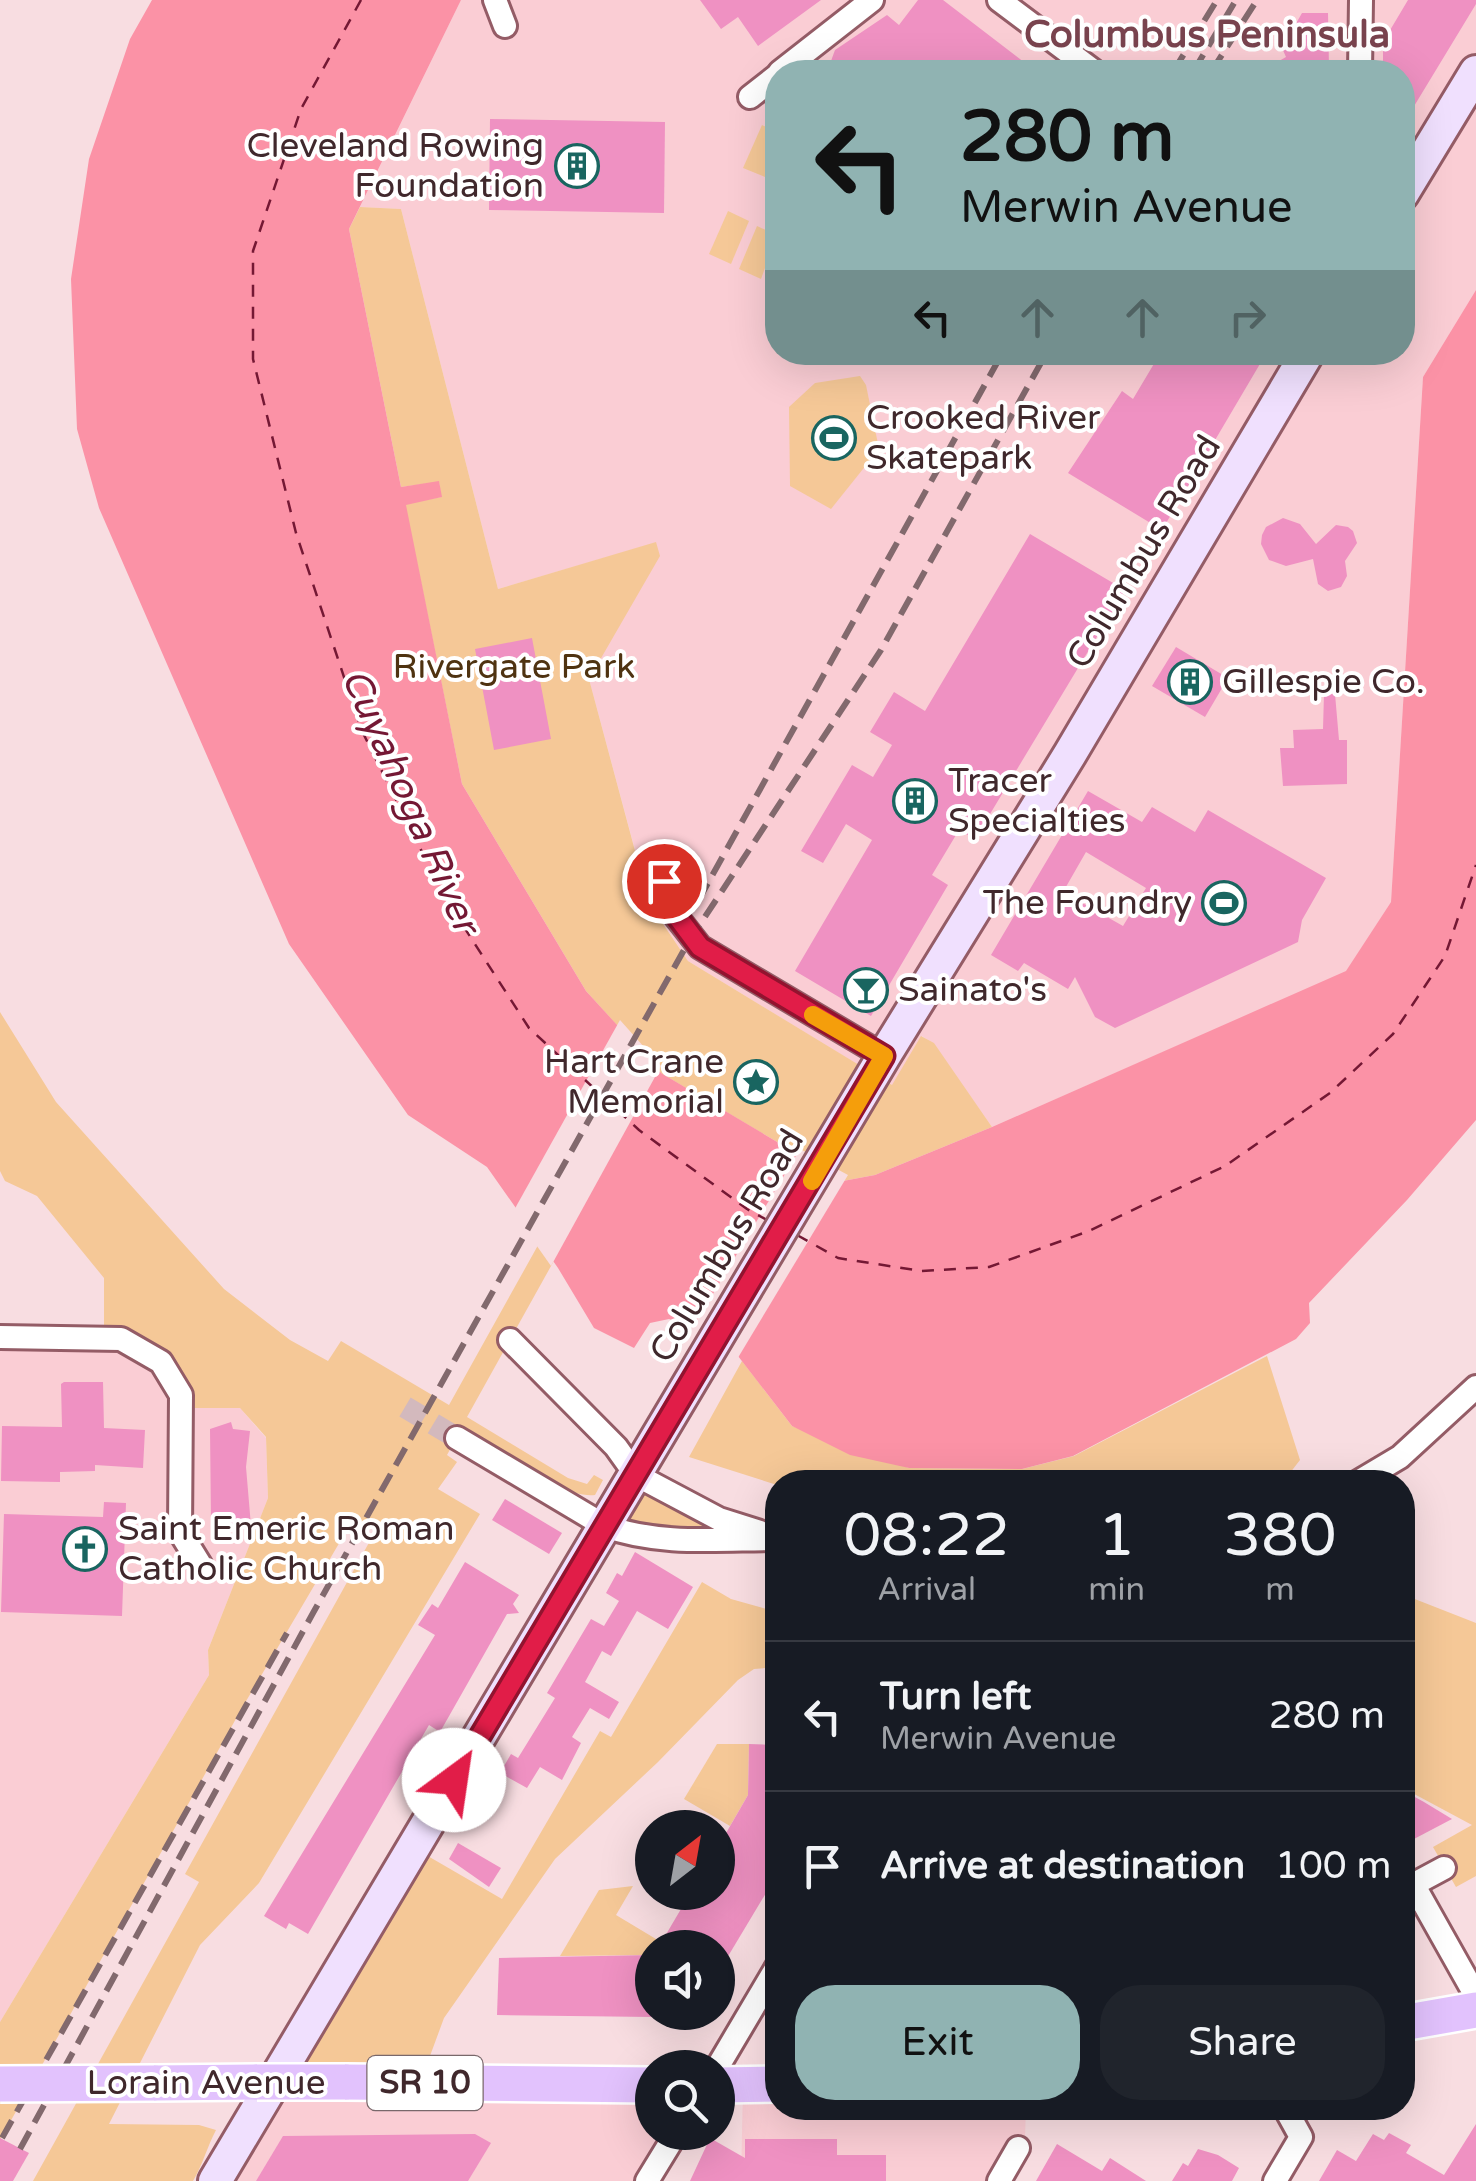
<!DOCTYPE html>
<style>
body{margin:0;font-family:"Varela Round",sans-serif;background:#20242c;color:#f1f3f6;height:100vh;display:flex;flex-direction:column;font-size:38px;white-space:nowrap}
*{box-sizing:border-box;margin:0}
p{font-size:32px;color:#9ea1a6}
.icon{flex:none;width:55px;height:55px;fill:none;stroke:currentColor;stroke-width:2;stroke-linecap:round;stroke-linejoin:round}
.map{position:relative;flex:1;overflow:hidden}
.sheet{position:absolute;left:765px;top:1470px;width:650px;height:650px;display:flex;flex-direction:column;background:#171b24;border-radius:40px;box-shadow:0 10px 40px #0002}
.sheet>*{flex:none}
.banner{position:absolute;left:765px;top:60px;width:650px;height:305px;border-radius:40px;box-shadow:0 10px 40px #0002;background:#90b3b2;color:#111;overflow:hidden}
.needle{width:65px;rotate:31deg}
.tools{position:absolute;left:635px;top:1810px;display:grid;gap:20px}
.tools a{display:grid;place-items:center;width:100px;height:100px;border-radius:50%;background:#171b24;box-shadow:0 10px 40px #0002;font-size:50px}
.pin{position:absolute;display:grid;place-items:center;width:85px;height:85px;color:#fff;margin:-42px;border:5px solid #fff;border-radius:50%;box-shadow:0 2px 10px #0007}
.me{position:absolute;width:110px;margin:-55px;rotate:31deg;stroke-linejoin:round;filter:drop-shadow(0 0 8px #0008)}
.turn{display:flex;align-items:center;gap:35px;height:210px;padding:0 30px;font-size:45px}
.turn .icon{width:130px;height:130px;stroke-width:2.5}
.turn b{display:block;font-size:70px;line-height:85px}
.lanes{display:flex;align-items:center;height:95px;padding:0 30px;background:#0003;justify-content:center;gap:50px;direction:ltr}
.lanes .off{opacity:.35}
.eta{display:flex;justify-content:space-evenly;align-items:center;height:170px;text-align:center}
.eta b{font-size:60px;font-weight:600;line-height:70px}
.button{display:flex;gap:20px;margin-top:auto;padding:20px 30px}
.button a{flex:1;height:115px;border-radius:40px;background:#90b3b2;color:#111;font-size:40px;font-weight:600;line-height:115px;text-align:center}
.button a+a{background:#20242c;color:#f1f3f6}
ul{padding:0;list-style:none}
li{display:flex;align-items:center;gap:30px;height:150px;padding:0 30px;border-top:2px solid #363941}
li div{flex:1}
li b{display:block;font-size:38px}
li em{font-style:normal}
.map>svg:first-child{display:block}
.built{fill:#facdd4;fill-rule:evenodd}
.green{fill:#f5c897}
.water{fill:#fb92a6}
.pier{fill:#f8dde1}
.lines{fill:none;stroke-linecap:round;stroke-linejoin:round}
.ferry{stroke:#741834;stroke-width:2.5;stroke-dasharray:12 10;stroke-linecap:butt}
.building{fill:#ef91c2;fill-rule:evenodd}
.street-tunnel{stroke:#d3b9bd;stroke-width:22;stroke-dasharray:22 11;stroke-linecap:butt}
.street-casing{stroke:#945c66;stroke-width:28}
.secondary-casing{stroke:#945c66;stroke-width:38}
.primary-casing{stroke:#fff;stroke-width:40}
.street{stroke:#fff;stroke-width:22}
.secondary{stroke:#f0e0fe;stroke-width:32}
.primary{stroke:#e2c2fd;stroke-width:35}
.rail{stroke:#82696d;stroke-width:6;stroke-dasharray:20 10;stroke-linecap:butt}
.primary-bridge-casing{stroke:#fff;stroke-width:40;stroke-linecap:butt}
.primary-bridge{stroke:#e2c2fd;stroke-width:35}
.route-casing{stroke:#92132f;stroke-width:25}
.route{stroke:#e11d48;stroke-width:18}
.slow{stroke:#f59e0b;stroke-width:18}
.labels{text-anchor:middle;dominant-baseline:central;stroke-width:8;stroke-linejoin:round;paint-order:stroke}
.shield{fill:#fff;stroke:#79686b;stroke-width:2.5}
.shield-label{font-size:32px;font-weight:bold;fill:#40282c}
.poi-label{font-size:35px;fill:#40282c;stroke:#fff;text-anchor:start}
.street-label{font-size:35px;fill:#40282c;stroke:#fff}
.park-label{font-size:35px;fill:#4f3311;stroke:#fff}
.neighbourhood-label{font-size:38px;font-weight:bold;fill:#79434e;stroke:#fff}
.water-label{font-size:38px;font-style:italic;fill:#741834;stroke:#fff}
</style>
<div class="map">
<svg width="1476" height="2181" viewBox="0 0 1476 2181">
<rect width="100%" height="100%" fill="#f8dde1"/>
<!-- built -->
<g class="built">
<path d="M461,0H1476V290L1423,377L1391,902L1346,972L992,1127L934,1044L922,1036L893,1086L688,961L649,902L589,679L655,543L498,589L401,209L360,207ZM778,72H1402V352H778Z"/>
<path d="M0,1337L143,1349L181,1408H240L266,1438L268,1498L208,1650L209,1675L0,2022Z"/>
<path d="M275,2081L652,2085V2132L677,2133L647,2181H215Z"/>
<path d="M777,2084L778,2108H1026L1025,2138L999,2181H741L743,2085Z"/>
</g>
<!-- green -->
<g class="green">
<path d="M762,125L777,132V149L765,177L743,168Z"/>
<path d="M360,207L401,209L498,589L656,542L660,556L589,679L649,903L688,961L892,1085L921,1036L934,1043L992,1127L875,1175L843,1181L659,1072L467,1417L568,1478L587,1484L594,1475L603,1480L595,1495C567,1500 486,1449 459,1433L447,1455L457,1462L438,1489L480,1514L259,1883L200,1945L109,2124L199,2125L216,2130C207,2147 203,2164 193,2181H33L199,1882L185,1874L376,1530L354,1518L242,1708L0,2140V2022L209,1675L208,1650L268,1498L266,1437L240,1408H180L174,1380L104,1339V1278L37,1196L5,1181L0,1171V1012L56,1102L224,1289L290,1340L328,1361L341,1341L449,1405L644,1055L586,991L462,784L405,504L441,497L439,482L401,487L349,229Z"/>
<path d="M728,211L749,221L731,264L709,254Z"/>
<path d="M757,226L777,235L761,279L739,269Z"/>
<path d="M860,376L866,385L879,449L831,509L790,486L789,407L815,383Z"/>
<path d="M1267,1356L1300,1460L1283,1482H778L777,1485L689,1457L742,1361L792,1426L909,1468L1022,1469L1074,1456Z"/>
<path d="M636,1475L774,1539L605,1526Z"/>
<path d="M702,1582L731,1599L777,1612V1667L754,1669L738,1680L658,1762L555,1859L444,2018L420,2083L275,2081L414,1848L502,1899L600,1731L611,1737Z"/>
<path d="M1402,1594L1476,1623V1876L1456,1887L1433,1847L1472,1825L1403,1788Z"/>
<path d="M717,1744H749L748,1795L730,1826L684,1799Z"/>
<path d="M633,1886L616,1915L661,1942L658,1947L652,1948V1955L560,1956L599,1890Z"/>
</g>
<!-- water -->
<path class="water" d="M152,0H461L349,229L401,487L439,481L442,497L406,505L462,784L586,991L661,1073L843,1181L875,1175L992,1127L1346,971L1391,902L1423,377L1476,290V1120L1407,1200L1309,1303L1310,1323L1296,1339L1073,1456L1022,1469L909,1468L850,1455L792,1426L738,1356L694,1328L669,1319L650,1323L634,1348L594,1328L558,1268L487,1167L408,1115L289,944L99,508L77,429L71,279L89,159L130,39Z"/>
<!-- pier -->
<g class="pier">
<path d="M620,1020L661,1066L551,1266L513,1212Z"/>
<path d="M800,1149L848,1175L736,1361L690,1332Z"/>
</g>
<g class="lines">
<!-- ferry -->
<g class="ferry">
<path d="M361,0L301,109L253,251V359L296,533L362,731L444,896L529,1028L639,1130L747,1209L767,1220"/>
<path d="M797,1235L838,1258L921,1271L989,1267L1089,1231L1225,1166L1330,1093L1393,1034L1445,956L1476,865"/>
</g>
</g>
<!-- building -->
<g class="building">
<path d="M700,0H821L758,46L738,17L721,29Z"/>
<path d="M918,0H943L1037,72H827L835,50L887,15L899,25Z"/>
<path d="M1408,0H1476V4L1402,126V72H1383V42Z"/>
<path d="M1302,13H1328L1329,69L1319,70L1320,72H1284L1279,61L1286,57L1282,48Z"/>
<path d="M490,119L665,122L664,213L489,210Z"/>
<path d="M1171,352H1267L1162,530L1068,473L1122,391L1133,399L1158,357L1166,362Z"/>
<path d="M1283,518L1300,524L1316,544L1336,525L1348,527L1353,531L1357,543L1345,561L1347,576L1341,587L1328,591L1318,584L1313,559L1286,566L1269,560L1261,544L1262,535L1266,527Z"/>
<path d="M1030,534L1125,590L975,839L959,830L932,875L948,885L871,1016L795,971L872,840L846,824L823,863L801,851L852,765L873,777L892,745L870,732L894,692L925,711Z"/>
<path d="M532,638L551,739L494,750L475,649Z"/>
<path d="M1176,647L1228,678L1205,717L1152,686Z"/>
<path d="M1324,694H1335L1339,740H1347V784L1283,786L1280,748H1294L1293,730L1323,729Z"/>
<path d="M1088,791L1142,822L1152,807L1195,832L1208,810L1326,878L1302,920L1298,942L1115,1028L1095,1017L1075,977L1068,989L1024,963L1018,971L991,955ZM1086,852L1146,888L1123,926L1063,892Z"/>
<path d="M64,1382H103L104,1428L145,1430L143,1468L95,1465V1471L60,1472V1482L1,1481L2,1426L62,1427L61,1384Z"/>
<path d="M231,1422L233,1429L250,1431L246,1467L251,1526L211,1523L210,1429Z"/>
<path d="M505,1499L562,1533L549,1554L492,1520Z"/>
<path d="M104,1502L126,1503L122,1616L1,1612L4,1514L103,1517Z"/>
<path d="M635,1552L693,1587L668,1629L637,1611L611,1656L602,1651L585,1682L619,1702L609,1719L590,1708L572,1737L581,1743L562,1780L540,1767L527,1788L500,1773L511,1754L518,1758L555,1698L547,1693L591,1619L604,1626L619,1601L606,1593L617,1573L622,1576Z"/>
<path d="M465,1562L519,1595L513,1604L519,1613L507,1614L440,1732L429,1725L308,1934L289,1923L286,1929L264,1916L435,1635L418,1625L432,1604L438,1608Z"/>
<path d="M749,1744L778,1745V1873L718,1973V1948H658L691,1892H718V1847L748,1795Z"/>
<path d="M1402,1790L1424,1802L1452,1819L1414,1839L1402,1833Z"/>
<path d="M458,1843L501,1868L489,1887L449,1859Z"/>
<path d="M652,1955V2017L497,2015L499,1958Z"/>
<path d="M1476,2124V2181H1319L1337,2150L1356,2161L1373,2134L1384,2140L1389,2133L1411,2145L1406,2153L1444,2175Z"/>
<path d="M475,2134L491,2143L468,2181H256L283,2136Z"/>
<path d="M0,2138L29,2153L13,2181H0Z"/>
<path d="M710,2138L745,2158V2139H837V2155H886V2181H690Z"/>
<path d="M1057,2144L1102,2171L1110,2158L1146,2181H1036Z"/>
<path d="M1198,2149L1218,2155L1239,2168L1232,2181H1172L1183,2163L1188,2166Z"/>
</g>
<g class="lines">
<!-- street-tunnel -->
<path class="street-tunnel" d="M405,1407L457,1438"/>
<!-- street casing -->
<g class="street-casing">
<g id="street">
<path d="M495,0L505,26"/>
<path d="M999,0L1095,72"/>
<path d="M780,72L872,0"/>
<path d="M1360,72L1361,0"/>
<path d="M750,97L778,75"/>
<path d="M664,881L675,915L700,947L884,1056"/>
<path d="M0,1337L121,1339L161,1362L181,1395L180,1532L201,1566"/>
<path d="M510,1340L616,1447L636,1475L719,1519L760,1532"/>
<path d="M457,1438L605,1526C660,1546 720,1539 778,1539"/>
<path d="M1358,1482L1400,1457L1476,1387"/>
<path d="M1413,1884L1476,1996"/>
<path d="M1403,1890L1444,1868"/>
<path d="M717,2068L778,1965"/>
<path d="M647,2181L677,2132"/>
<path d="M999,2181L1018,2148"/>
<path d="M1275,2181L1301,2137L1285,2108"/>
</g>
</g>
<!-- secondary casing -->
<g class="secondary-casing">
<g id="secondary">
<path d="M1402,194L1476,72"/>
<path d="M215,2181L884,1056L1070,754L1308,352"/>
</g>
</g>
<!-- primary casing -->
<g class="primary-casing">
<g id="primary">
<path d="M1402,2023L1476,2010"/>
<path d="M345,2082L652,2085"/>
<path d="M154,2083L257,2082"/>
<path d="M718,2085L778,2084"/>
</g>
</g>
<!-- street -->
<use href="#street" class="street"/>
<!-- secondary -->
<use href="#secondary" class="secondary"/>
<!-- primary -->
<use href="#primary" class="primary"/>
<!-- rail -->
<g class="rail">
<path d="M1173,72L1217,0"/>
<path d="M1193,72L1236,0"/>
<path d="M1211,72L1257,0"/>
<path d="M698,901L1003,352"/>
<path d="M2,2138L287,1633"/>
<path d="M20,2149L313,1613L689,941L881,650L1047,352"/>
</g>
<!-- primary-bridge casing -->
<g class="primary-bridge-casing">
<g id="primary-bridge">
<path d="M257,2082H345"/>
<path d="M0,2084L154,2083"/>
</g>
</g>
<!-- primary-bridge -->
<use href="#primary-bridge" class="primary-bridge"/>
</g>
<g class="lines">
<!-- route casing -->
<g class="route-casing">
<path id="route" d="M454,1780L884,1056L700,947L676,915L664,881"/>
</g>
<!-- route -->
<use href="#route" class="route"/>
<!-- slow -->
<path class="slow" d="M812,1181L884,1056L813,1015"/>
</g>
<!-- icons -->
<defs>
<g id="building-ring" transform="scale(2.25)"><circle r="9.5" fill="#fff" stroke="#196560" stroke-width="1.5"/><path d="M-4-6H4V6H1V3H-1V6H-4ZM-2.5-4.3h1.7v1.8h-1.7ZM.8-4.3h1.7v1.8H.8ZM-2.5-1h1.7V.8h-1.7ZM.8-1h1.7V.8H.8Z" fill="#196560"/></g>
<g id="stadium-ring" transform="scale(2.25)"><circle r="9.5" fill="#fff" stroke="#196560" stroke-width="1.5"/><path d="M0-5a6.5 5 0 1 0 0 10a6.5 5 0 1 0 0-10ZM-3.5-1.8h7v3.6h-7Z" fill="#196560"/></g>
<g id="bar-ring" transform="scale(2.25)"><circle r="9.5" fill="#fff" stroke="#196560" stroke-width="1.5"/><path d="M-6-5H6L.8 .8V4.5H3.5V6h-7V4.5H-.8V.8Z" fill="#196560"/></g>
<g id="sight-ring" transform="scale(2.25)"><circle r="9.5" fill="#fff" stroke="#196560" stroke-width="1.5"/><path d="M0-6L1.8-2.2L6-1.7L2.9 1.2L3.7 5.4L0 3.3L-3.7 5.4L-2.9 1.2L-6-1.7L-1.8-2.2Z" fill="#196560"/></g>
<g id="church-ring" transform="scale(2.25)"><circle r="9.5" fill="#fff" stroke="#196560" stroke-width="1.5"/><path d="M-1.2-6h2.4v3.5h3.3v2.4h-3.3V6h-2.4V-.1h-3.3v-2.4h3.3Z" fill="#196560"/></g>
</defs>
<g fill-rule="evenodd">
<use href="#building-ring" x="577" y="166"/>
<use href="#stadium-ring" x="834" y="438"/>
<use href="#building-ring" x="1190" y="682"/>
<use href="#building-ring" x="915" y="801"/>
<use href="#stadium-ring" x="1224" y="903"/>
<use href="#bar-ring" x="866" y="990"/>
<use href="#sight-ring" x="756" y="1082"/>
<use href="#church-ring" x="85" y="1549"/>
</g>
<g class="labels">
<!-- shield labels -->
<rect class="shield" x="367.5" y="2056" width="115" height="54" rx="8"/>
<g class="shield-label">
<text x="425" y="2083">SR 10</text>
</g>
<!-- poi labels -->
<g class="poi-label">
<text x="544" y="146" text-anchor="end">Cleveland Rowing<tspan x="544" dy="40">Foundation</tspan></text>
<text x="866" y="418">Crooked River<tspan x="866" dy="40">Skatepark</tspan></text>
<text x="1222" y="682">Gillespie Co.</text>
<text x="948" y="781">Tracer<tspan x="948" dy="40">Specialties</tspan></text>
<text x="1192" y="903" text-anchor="end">The Foundry</text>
<text x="898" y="990">Sainato's</text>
<text x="724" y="1062" text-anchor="end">Hart Crane<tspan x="724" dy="40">Memorial</tspan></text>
<text x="118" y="1529">Saint Emeric Roman<tspan x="118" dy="40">Catholic Church</tspan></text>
</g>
<!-- street labels -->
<g class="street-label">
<text transform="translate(1144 552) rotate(-59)">Columbus Road</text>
<text transform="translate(727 1246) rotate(-59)">Columbus Road</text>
<text x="206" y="2083">Lorain Avenue</text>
</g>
<!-- park labels -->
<g class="park-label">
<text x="514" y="667">Rivergate Park</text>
</g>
<!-- neighbourhood labels -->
<g class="neighbourhood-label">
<text x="1207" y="35">Columbus Peninsula</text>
</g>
<!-- water labels -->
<g class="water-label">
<text transform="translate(410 801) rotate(66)">Cuyahoga River</text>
</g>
</g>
</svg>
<div class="tools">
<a><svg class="needle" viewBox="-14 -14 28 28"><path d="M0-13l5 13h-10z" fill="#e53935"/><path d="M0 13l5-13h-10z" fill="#9ea1a6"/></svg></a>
<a><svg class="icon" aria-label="sound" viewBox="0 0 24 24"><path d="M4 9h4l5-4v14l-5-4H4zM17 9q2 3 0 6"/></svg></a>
<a><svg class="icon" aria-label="search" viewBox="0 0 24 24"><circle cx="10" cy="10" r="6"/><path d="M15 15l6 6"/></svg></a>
</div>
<div class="pin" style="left:664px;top:881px;background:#d93025"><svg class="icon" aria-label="arrive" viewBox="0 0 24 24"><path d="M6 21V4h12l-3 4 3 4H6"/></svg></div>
<svg class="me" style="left:454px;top:1780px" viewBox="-20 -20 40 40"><circle r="19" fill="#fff"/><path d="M0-13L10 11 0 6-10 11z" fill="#e11d48"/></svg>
<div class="banner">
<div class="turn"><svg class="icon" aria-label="left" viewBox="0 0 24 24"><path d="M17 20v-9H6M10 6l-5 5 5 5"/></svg><div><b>280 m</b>Merwin Avenue</div></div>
<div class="lanes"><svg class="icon" aria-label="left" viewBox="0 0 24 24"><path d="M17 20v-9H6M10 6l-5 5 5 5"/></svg><svg class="icon off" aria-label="ahead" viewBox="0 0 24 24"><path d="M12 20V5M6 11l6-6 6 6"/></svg><svg class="icon off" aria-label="ahead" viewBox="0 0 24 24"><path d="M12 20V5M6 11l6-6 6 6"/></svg><svg class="icon off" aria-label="right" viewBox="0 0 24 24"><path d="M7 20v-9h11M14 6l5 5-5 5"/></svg></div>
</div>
<section class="sheet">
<div class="eta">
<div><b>08:22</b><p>Arrival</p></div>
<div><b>1</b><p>min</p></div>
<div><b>380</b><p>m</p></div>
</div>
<ul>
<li><svg class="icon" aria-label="left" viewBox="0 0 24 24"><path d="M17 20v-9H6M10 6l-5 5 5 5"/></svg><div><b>Turn left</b><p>Merwin Avenue</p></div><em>280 m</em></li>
<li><svg class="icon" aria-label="arrive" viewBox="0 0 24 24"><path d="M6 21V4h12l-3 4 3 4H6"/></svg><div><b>Arrive at destination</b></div><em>100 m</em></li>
</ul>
<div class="button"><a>Exit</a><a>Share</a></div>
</section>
</div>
